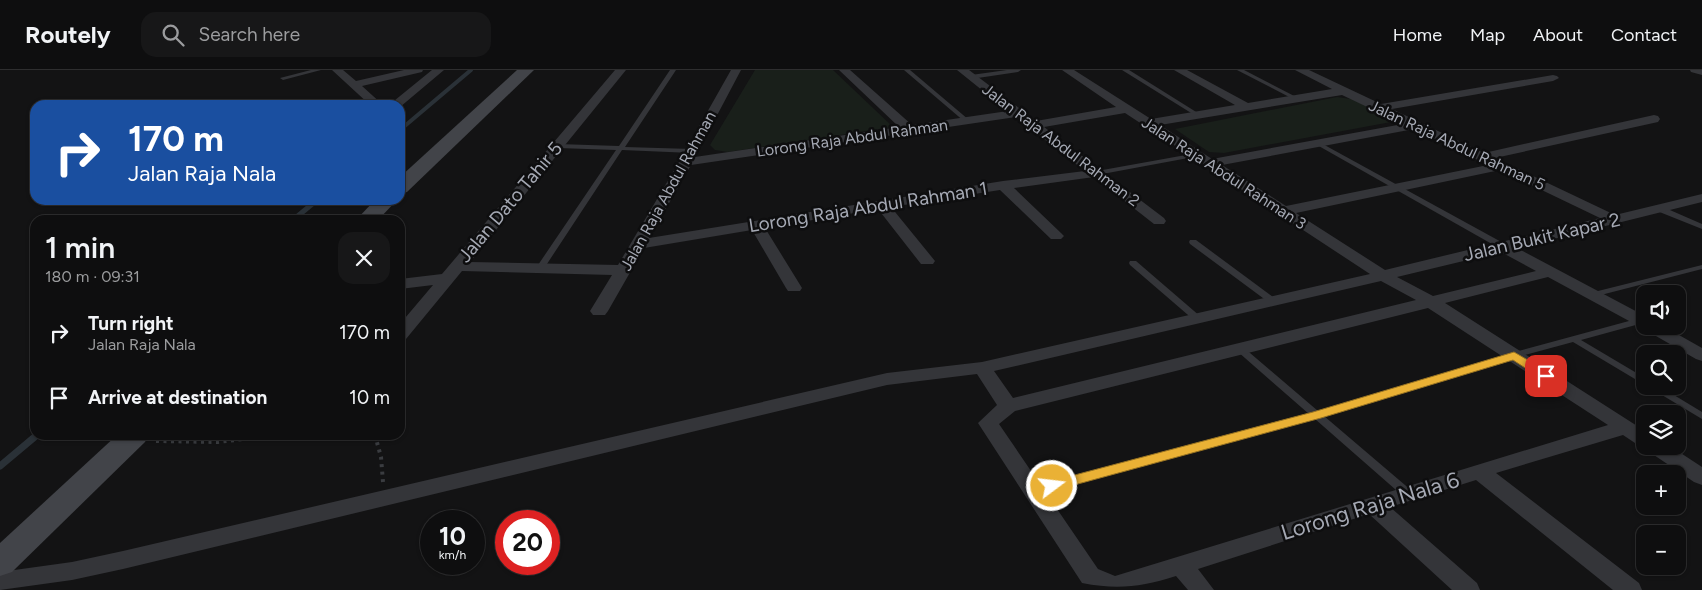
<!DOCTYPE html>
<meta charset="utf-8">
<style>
body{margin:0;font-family:Figtree,sans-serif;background:#171718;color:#f1f3f6;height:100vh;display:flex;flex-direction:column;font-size:19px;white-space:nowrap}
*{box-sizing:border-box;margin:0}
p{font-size:16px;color:#9b9c9e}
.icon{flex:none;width:28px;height:28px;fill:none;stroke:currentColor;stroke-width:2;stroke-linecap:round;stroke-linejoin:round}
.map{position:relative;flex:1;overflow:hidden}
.drawer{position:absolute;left:30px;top:145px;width:375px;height:225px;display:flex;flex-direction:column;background:#0e0e0f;border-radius:15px;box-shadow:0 1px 4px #0004,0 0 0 1px #2e2e2f}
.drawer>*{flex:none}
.guide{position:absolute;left:30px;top:30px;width:375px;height:105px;border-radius:15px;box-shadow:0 1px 4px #0004,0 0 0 1px #2e2e2f;background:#1a4fa0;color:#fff;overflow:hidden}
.buttons{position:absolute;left:1636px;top:215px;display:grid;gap:10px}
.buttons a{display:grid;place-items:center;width:50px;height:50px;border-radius:10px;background:#0e0e0f;box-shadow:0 1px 4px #0004,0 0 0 1px #2e2e2f;font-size:25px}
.speed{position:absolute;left:420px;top:440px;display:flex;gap:10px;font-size:25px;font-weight:700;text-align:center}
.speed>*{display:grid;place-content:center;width:65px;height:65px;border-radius:50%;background:#0e0e0f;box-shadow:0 1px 4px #0004,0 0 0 1px #2e2e2f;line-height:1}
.speed small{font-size:12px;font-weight:400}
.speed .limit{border:8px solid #d22;background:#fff;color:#111}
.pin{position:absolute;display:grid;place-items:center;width:42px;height:42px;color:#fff;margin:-21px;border-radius:10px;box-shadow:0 2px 8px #0006}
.me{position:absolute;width:55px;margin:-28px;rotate:75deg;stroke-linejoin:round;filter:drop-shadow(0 0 4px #0008)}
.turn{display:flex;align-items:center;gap:18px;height:105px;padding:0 15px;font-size:22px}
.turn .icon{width:65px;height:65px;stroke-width:2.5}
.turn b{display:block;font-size:35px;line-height:42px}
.round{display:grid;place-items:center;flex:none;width:52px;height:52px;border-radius:15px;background:#171718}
.head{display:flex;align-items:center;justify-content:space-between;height:85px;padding:0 15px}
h1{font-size:30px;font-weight:600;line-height:38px}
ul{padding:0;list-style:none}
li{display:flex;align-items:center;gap:15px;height:65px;padding:0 15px}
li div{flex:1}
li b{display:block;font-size:19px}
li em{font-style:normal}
header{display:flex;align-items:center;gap:30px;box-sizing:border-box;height:70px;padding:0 25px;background:#0e0e0f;border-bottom:1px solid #2e2e2f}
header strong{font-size:24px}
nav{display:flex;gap:28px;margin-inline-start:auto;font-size:18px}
.search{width:350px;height:45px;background:#171718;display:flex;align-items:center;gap:12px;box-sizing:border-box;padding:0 18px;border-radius:15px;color:#9b9c9e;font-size:19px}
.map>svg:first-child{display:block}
.green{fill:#191f1a}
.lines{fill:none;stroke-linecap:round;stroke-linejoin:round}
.stream-far2{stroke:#2a3137;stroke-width:4}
.stream-far1{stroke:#2a3137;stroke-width:5}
.stream{stroke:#2a3137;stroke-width:7}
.path{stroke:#3a3c40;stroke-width:4;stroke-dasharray:3 4.5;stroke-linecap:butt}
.lane{fill:#343539;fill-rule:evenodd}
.street{fill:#343539;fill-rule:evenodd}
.secondary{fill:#424449;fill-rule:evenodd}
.route{fill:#eab135;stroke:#987322}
.labels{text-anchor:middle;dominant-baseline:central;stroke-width:5;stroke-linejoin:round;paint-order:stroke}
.far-street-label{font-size:16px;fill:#a5a9b4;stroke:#0e0e0f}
.street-label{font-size:19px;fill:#a5a9b4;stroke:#0e0e0f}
.near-street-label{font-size:22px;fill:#a5a9b4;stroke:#0e0e0f}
</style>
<header>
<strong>Routely</strong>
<div class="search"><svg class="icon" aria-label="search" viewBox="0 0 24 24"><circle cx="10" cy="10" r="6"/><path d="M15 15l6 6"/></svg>Search here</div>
<nav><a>Home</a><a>Map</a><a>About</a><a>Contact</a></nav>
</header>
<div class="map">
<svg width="1702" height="520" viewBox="0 0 1702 520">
<rect width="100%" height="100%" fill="#131314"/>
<!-- green -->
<g class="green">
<path d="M755,0H833L893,57L728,82L715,80L710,75Z"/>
<path d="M1337,27L1351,29L1393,47L1391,52L1224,83L1209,82L1175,59Z"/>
</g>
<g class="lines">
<!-- stream-far2 -->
<path class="stream-far2" d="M400,60L471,0"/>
<!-- stream-far1 -->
<path class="stream-far1" d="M293,150L317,130"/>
<!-- stream -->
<path class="stream" d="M0,396L37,365"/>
<!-- path -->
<g class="path">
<path d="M375,365L381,387L383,412"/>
<path d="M156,371L218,372L278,365"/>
</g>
<!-- lane -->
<g class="lane">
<path d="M311,0H321L283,10L280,8Z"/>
<path d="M670,0H676L625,77L692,79L695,81L692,83L622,80L543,200H537L536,198L616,80L558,78L555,76L558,74L619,76Z"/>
<path d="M904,0H910L969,50V52H965Z"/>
<path d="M1007,0H1021L1018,2L971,9L968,7L971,5Z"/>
<path d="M1122,0H1129L1201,45L1196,46Z"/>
<path d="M1237,0H1244L1300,29L1295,30Z"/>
<path d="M1319,72L1505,174L1506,176L1502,178H1499L1317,75L1316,74Z"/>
<path d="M1197,83L1200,85L1199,86L1097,105L1094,103L1097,101Z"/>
<path d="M1657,137H1663L1702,154V159L1657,141Z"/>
<path d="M1190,170H1196L1277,230L1278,232L1277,234H1271L1190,174L1189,172Z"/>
<path d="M1130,191H1136L1201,247L1202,249L1201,251H1195L1130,195L1129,193Z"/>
<path d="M1702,195V199L1593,227L1589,225L1590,223Z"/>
<path d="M1640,248L1643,249L1644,251L1643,253L1581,270L1645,308V315L1573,272L1517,287L1324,346L1412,421L1413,424L1412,427L1408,428L1404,427L1315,349L1033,425L1029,424L1028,421L1029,418L1033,417L1309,344L1237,281L1236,279L1237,277H1243L1318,341L1511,283Z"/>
<path d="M1647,316H1659L1702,342V349Z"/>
</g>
<!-- street -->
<g class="street">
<path d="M332,0H343L356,11L404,0H423L422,2L362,16L383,35H370Z"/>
<path d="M432,0H444L400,37V35H389Z"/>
<path d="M615,0H626L470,192L618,195L679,92L731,0H741L695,87L899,57L839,0H850L912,55L1008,41L957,0H969L1036,51L1116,37L1062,0H1074L1151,49L1235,35L1174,0H1187L1248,33L1332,19L1295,0H1309L1381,34L1553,5L1557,6L1559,8L1553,11L1392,39L1484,83L1654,45L1658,46L1660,49L1658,52L1495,88L1615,145L1702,124V132L1517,178L1645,246V256H1663L1702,278V291L1696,289L1642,258L1548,207L1445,233L1645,361V376H1670L1702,397V415L1694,412L1648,381L1645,377L1638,375L1623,365L1496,403L1639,513L1642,520H1613L1476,410L1390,437L1477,513L1480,520H1452L1369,444L1198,499L1214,520H1188L1176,506C1141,517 1118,520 1082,513L978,353L997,335L977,304L887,315L123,499L72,510L0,520V502L72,492L123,481L887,303L982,292L1370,204L1125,43L1044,57L1164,148L1166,151L1164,154H1154L1094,107L1014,118L1061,163L1064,166L1061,169H1051L1000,120L891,137L935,191L933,194H921L878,139L765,158L802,218L800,221H788L786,218L752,160L644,178L608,241L605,245H593L590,241L612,205L462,201L406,269L400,270V254L433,215L400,219V209L442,204ZM1342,25L1403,54L1212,89L1160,55ZM1016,47L1085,101L1003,111L649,168L691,95ZM1414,59L1488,95L1286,136L1222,95ZM1500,100L1600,148L1385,200L1296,143ZM1501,182L1536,201L1433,226L1397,207ZM1381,211L1416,230L1013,328L994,301ZM1428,238L1608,355L1115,506L1098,499L999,354L1015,341Z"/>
<path d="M1690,0H1702V5L1691,2Z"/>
</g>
<!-- secondary -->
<g class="secondary">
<path d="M517,0H534L407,122L400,124V107Z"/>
<path d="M375,130H397L378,150H356Z"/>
<path d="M117,365H149L145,372L12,502L0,506V473Z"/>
</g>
</g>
<!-- route -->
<path class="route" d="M1514,282L1550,303L1552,306L1550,309H1542L1513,290L1321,348L1052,421L1047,419L1045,416L1047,412L1052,411L1313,342Z"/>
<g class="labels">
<!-- far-street labels -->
<g class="far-street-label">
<text transform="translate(852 68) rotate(-8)">Lorong Raja Abdul Rahman</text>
<text transform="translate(1061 75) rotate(37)">Jalan Raja Abdul Rahman 2</text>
<text transform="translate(1457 75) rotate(25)">Jalan Raja Abdul Rahman 5</text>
<text transform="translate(1224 103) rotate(33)">Jalan Raja Abdul Rahman 3</text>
<text transform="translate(668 121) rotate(-61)">Jalan Raja Abdul Rahman</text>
</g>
<!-- street labels -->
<g class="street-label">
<text transform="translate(510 132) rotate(-50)">Jalan Dato Tahir 5</text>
<text transform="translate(868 137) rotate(-9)">Lorong Raja Abdul Rahman 1</text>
<text transform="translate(1542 167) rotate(-13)">Jalan Bukit Kapar 2</text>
</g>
<!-- near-street labels -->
<g class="near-street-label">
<text transform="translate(1370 436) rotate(-17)">Lorong Raja Nala 6</text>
</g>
</g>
</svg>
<div class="buttons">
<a><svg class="icon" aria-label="sound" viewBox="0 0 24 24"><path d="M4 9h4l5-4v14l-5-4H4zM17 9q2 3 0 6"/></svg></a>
<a><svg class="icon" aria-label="search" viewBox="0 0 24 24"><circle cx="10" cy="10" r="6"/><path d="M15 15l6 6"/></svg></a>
<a><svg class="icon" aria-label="layers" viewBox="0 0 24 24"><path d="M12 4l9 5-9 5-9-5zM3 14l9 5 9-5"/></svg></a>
<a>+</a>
<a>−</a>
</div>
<div class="speed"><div>10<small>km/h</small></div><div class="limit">20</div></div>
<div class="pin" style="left:1546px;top:306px;background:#d93025"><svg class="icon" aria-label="arrive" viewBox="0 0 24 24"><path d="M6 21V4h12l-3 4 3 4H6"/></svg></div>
<svg class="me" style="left:1052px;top:416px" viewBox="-20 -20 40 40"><circle r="17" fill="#eab135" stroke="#fff" stroke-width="3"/><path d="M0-11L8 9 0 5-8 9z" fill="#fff"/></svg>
<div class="guide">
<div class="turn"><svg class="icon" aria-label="right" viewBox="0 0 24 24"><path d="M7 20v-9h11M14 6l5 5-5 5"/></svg><div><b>170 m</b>Jalan Raja Nala</div></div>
</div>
<section class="drawer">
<div class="head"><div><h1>1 min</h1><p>180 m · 09:31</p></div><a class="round"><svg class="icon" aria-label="close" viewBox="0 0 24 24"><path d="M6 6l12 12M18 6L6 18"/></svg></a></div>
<ul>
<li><svg class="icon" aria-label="right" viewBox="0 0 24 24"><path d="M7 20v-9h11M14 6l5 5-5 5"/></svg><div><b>Turn right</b><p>Jalan Raja Nala</p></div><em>170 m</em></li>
<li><svg class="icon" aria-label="arrive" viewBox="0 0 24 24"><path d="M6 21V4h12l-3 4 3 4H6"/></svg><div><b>Arrive at destination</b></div><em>10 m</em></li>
</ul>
</section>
</div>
